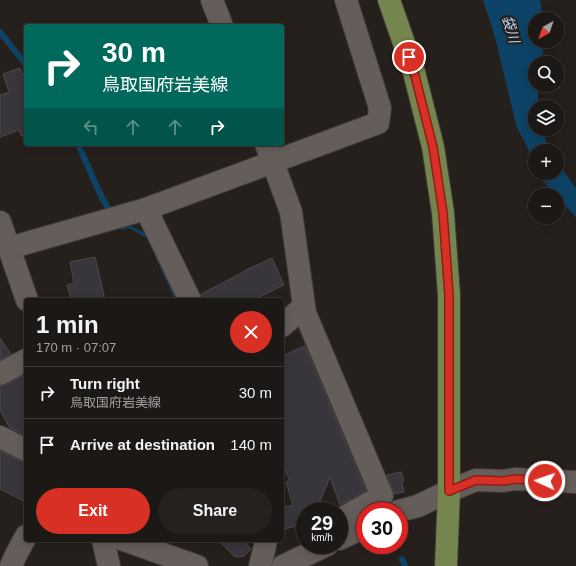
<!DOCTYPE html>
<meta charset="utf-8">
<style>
body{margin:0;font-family:Helvetica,"Noto Sans JP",sans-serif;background:#25211f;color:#f1f3f6;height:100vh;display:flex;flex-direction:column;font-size:15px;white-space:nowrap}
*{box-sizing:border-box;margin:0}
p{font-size:13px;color:#a0a0a1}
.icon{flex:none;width:22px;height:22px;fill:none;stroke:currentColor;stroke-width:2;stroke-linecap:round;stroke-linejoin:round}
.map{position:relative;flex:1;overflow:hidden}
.side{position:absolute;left:24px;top:298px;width:260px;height:244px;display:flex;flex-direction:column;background:#1c1816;border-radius:4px;box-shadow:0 2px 10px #0003,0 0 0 1px #3a3735}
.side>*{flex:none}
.top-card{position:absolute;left:24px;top:24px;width:260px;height:122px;border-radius:4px;box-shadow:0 2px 10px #0003,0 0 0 1px #3a3735;background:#00695c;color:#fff;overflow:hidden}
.needle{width:26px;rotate:220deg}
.fabs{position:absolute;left:528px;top:12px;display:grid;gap:8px}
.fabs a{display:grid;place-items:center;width:36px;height:36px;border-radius:50%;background:#1c1816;box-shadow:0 2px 10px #0003,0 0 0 1px #3a3735;font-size:20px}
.speed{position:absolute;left:296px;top:502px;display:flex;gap:8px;font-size:20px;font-weight:700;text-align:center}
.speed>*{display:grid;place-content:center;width:52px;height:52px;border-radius:50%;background:#1c1816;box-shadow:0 2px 10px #0003,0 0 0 1px #3a3735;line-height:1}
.speed small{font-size:10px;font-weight:400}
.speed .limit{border:6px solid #d22;background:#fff;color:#111}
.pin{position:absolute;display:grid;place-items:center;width:34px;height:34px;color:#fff;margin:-17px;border:2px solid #fff;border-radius:50%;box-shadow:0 1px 4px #0007}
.me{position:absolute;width:44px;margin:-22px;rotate:273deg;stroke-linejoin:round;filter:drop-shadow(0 0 3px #0008)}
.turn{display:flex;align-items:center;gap:14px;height:84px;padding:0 12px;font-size:18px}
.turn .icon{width:52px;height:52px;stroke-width:2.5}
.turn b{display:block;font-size:28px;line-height:34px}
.lanes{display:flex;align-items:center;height:38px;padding:0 12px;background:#0003;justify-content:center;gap:20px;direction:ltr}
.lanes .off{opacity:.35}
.round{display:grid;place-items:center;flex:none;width:42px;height:42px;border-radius:21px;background:#25211f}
.summary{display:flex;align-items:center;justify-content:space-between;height:68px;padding:0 12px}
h1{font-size:24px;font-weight:700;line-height:30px}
.primary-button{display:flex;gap:8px;margin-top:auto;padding:8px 12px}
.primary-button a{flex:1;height:46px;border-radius:24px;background:#d93025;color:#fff;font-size:16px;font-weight:700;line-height:46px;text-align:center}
.primary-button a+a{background:#25211f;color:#f1f3f6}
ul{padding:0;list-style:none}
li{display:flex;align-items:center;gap:12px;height:52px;padding:0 12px;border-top:1px solid #3a3735}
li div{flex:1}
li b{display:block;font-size:15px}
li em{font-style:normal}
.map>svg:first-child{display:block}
.water{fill:#0d4366}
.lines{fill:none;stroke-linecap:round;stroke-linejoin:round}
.stream{stroke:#0d4366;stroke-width:6}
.building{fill:#39363b;stroke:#4c484e}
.minor-casing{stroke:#413c3a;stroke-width:24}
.tertiary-casing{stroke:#413c3a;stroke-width:24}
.primary-casing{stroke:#413c3a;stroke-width:24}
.minor{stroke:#655d5a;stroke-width:22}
.tertiary{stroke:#655d5a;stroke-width:22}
.primary{stroke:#74864e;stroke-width:22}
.route-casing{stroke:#8d1f18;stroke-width:10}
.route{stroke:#d93025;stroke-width:7}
.labels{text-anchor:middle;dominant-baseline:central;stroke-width:4;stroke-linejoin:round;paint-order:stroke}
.water-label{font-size:14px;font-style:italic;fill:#b8daf6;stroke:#26201d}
</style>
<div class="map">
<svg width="576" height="566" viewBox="0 0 576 566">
<rect width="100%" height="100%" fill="#26201d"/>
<!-- water -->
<g class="water">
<path d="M483,0H540L541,4L542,19H535V41H543V52L540,63H535V85H538V107H535V129H541L548,146L550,151H535V166L527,146L517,128L495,37Z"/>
<path d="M557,162L576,188V217L557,197V195H555L545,183L538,173H557Z"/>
<path d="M130,226L149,235L178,300H175L147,238L129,228L122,230L120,228L122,227Z"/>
</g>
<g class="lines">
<!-- stream -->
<g class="stream">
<path d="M0,32L26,65"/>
<path d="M78,144L102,198L108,208"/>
<path d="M402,559L405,566"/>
</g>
</g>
<!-- building -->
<g class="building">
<path d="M20,68L26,85V135L21,136L19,130L0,137V95L9,92L3,74Z"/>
<path d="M95,257L105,300H71L67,285L74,283L70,262Z"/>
<path d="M272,258L284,285L253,300H202L201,294L244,272V271Z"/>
<path d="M0,338L11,354L0,360Z"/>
<path d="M305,346L366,491L340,505L330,477L316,511H305V523L282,530V508L293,505L286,482L290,481L282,464V356Z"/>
<path d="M26,374V436L9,427L0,410V386L6,385Z"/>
<path d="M0,451L20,461L26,462V502L0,489Z"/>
<path d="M401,472L404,481L402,482L404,492L394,494L387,475Z"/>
<path d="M218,540H243L251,549L244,556L235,557Z"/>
</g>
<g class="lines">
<!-- minor casing -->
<g class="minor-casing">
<g id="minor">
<path d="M212,0L222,26"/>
<path d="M266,144L291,212L305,313L382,496L339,520"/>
<path d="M146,209L190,300"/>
<path d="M9,248L146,209L378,123L380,108L346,0"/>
<path d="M282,326L304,306"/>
<path d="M0,374L26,360"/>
<path d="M0,437L26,450"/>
<path d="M399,511L418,506L449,491L476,480L503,481L515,479L576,482"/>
<path d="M339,539L365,527"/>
<path d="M124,540L197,566"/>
<path d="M11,566L15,557L26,536"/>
<path d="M260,566L265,546L266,540"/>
<path d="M283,566L327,545"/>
</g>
</g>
<!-- tertiary casing -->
<g class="tertiary-casing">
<g id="tertiary">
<path d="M0,222L27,300"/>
<path d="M103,540L109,566"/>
</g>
</g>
<!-- primary casing -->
<g class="primary-casing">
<path id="primary" d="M389,0L414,72L433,147L443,213L449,295V491L446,566"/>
</g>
<!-- minor -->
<use href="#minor" class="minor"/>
<!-- tertiary -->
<use href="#tertiary" class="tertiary"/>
<!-- primary -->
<use href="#primary" class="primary"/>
</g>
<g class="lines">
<!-- route casing -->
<g class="route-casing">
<path id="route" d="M409,57L414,72L433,147L443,213L449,295V491L476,480L503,481L515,479L545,481"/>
</g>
<!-- route -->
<use href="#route" class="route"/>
</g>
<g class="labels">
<!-- water labels -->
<g class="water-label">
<text transform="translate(511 29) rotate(74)">袋川</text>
</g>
</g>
</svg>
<div class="fabs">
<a><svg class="needle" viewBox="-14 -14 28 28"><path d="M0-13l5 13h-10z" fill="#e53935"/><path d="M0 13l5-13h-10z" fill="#a0a0a1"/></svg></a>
<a><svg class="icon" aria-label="search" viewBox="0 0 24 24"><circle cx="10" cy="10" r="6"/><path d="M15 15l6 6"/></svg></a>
<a><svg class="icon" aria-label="layers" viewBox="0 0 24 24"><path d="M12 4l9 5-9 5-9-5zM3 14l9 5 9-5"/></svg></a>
<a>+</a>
<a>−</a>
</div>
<div class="speed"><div>29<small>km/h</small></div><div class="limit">30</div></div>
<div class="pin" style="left:409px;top:57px;background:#d93025"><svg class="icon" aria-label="arrive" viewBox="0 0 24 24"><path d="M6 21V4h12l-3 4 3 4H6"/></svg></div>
<svg class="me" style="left:545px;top:481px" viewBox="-20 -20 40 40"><circle r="17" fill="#d93025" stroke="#fff" stroke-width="3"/><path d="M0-11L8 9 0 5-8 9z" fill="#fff"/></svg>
<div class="top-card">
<div class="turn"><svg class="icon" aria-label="right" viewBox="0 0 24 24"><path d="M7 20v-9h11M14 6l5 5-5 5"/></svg><div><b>30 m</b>鳥取国府岩美線</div></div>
<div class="lanes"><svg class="icon off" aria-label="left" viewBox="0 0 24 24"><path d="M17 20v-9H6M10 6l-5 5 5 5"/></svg><svg class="icon off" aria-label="ahead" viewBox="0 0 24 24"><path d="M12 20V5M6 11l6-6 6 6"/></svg><svg class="icon off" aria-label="ahead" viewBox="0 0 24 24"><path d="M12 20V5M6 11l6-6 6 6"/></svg><svg class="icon" aria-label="right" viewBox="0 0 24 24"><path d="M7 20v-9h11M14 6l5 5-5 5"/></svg></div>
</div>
<section class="side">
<div class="summary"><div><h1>1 min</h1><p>170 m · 07:07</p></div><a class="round" style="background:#d93025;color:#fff"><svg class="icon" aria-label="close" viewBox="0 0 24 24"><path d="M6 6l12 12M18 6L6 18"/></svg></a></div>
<ul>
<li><svg class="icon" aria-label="right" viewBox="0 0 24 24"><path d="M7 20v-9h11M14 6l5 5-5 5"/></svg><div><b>Turn right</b><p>鳥取国府岩美線</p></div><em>30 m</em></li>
<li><svg class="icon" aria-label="arrive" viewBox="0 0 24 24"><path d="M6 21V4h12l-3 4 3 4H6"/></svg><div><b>Arrive at destination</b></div><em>140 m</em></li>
</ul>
<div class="primary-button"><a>Exit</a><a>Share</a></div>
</section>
</div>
